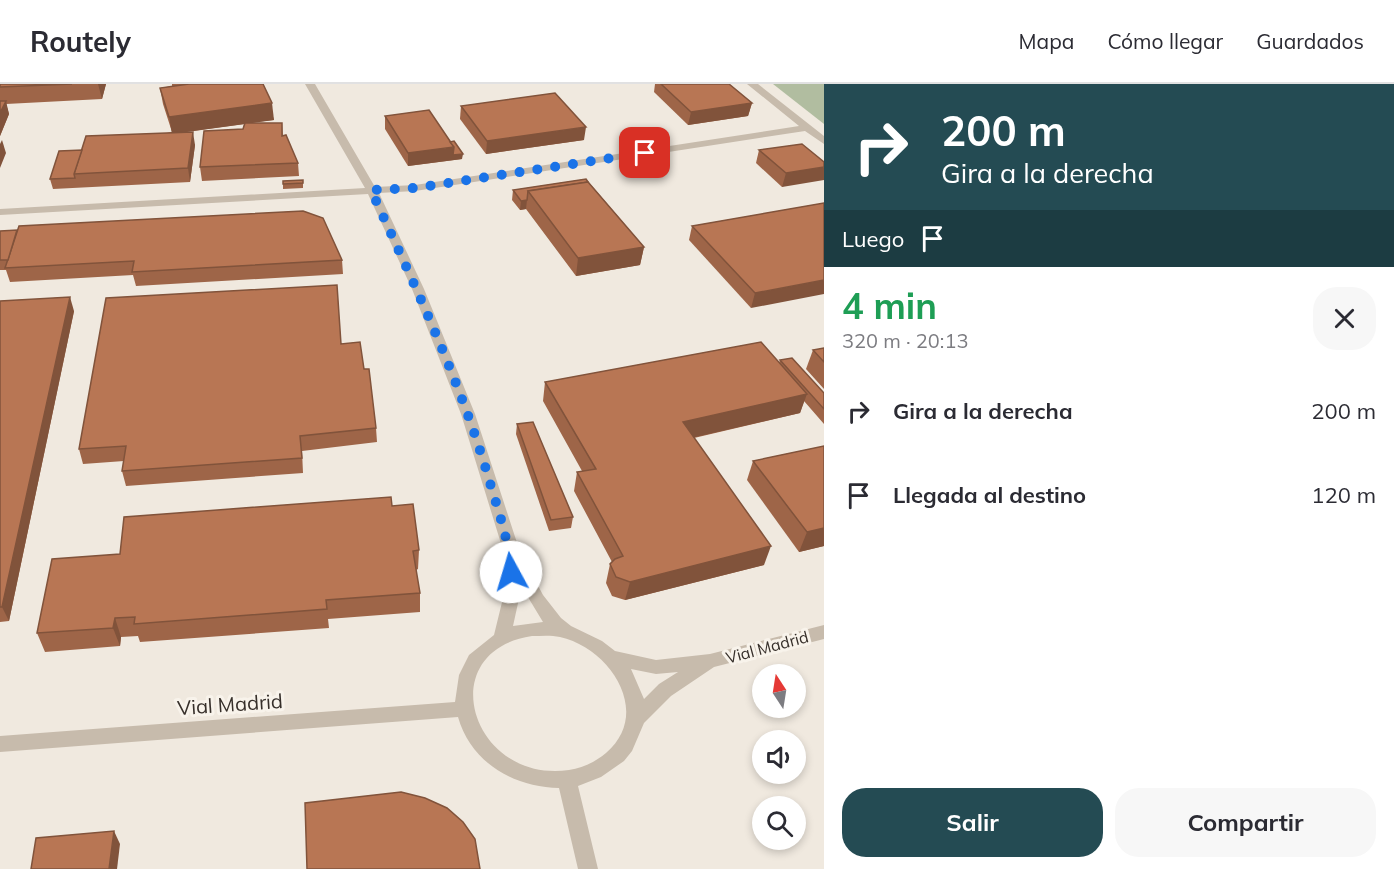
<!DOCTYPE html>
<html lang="es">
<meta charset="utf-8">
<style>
body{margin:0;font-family:Mulish,sans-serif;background:#f7f7f7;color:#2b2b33;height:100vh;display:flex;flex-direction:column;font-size:22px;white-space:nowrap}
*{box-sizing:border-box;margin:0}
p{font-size:20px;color:#7c7c81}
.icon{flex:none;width:33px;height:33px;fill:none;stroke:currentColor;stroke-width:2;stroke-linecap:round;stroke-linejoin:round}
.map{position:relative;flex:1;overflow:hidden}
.panel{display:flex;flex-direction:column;background:#fff;width:570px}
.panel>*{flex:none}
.top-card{background:#244b53;color:#fff;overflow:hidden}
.needle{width:39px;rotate:348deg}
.fabs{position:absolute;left:752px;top:580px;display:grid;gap:12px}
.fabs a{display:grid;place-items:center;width:54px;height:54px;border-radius:50%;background:#fff;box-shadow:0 3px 9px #0003;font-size:30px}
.pin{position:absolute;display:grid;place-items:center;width:51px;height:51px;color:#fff;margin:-26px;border-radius:12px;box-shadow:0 3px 9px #0006}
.me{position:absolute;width:66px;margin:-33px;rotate:354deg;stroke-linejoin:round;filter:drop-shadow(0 0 4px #0008)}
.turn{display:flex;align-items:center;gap:21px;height:126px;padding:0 18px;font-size:27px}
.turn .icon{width:78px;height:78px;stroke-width:2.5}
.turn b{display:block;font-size:42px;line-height:51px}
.then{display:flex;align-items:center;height:57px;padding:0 18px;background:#0003;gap:12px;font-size:22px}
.round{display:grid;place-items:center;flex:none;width:63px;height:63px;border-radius:24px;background:#f7f7f7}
.headline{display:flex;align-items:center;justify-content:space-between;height:102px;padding:0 18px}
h1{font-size:36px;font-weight:700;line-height:45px;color:#1e9e55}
.button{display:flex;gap:12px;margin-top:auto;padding:12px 18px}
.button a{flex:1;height:69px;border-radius:24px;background:#244b53;color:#fff;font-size:24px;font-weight:700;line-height:69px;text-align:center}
.button a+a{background:#f7f7f7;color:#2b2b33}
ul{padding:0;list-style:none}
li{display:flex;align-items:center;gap:18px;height:84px;padding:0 18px}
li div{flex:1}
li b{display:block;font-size:22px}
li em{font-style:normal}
header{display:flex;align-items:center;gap:36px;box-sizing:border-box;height:84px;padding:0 30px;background:#fff;border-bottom:2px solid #e1e1e2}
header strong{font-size:28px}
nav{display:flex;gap:33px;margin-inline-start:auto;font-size:21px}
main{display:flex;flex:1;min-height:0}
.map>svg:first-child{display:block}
.green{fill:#b1bda0}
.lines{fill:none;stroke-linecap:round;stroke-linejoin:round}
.minor{fill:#c7bbac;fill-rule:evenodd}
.wall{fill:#9e6548}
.shaded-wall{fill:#81533b}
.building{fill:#b87654;stroke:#81533b;stroke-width:1.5}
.route{stroke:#1a73e8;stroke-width:10;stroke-dasharray:0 18}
.labels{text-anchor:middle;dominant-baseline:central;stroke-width:6;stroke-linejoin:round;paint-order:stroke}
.street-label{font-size:16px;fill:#362f2a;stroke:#f8f3eb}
.near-street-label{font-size:20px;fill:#362f2a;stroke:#f8f3eb}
</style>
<header>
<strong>Routely</strong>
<nav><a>Mapa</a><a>Cómo llegar</a><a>Guardados</a></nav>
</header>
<main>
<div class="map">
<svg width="824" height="785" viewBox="0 0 824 785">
<rect width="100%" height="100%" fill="#f0e9df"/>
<!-- green -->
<path class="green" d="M773,0H824V40Z"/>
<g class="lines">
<!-- minor -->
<path class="minor" d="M305,0H315L375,103L415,101L799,42L747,0H758L824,52V60L805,47L415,107L379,109L424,205L475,330L520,468L543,511L561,534L571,542L602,557L615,567L656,576L710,570L824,541V555L714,583L671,612L644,639L632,667L624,677L601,693L578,702L598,785H578L559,704C514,703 471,679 458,633L0,668V652L455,618L459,591L469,571L494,551L504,510L503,466L461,330L412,205L368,110L0,131V125L365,104ZM520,500L543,538L513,542L520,510ZM532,552C541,552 551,551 560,553C610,564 653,629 606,669C595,678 583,684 569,686C471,700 431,567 532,552ZM631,585L656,590L678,588L659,600L644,615Z"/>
</g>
<!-- wall -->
<g class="wall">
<path d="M0,0H106L102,15L6,20L9,30L0,52Z"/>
<path d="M172,0H263L274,36L247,39H282L283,52L298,79L299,92L202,97L200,83L243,45L244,40L185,48L195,61L190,98L53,105L50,95L82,66L172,48L163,20L160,4L172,2Z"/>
<path d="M655,0H729L752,19L748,32L688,41L654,8Z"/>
<path d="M461,22L584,56L486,70L460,35Z"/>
<path d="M385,32L462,75L408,82L385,45Z"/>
<path d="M759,66L824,78L782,103L756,79Z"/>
<path d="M586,95L644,163L640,181L576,192L526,125L520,126L512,116L513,106Z"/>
<path d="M303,96V104L283,105V97Z"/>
<path d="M824,119L751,224L689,156L692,142Z"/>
<path d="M0,147L342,176L343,190L136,202L133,191L10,198L6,186H0Z"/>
<path d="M0,217L74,227L9,537L0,538Z"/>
<path d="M341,260L364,285L376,344L377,358L302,367L303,389L126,402L122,387L124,377L83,380L79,365Z"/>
<path d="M824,264V305L806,285L813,266Z"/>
<path d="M780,276L824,309V340L804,317L800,329L694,354L764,481L625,516L612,512L606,499L610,480L612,478L574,407L577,388L582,387L543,317L545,298L779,279Z"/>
<path d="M517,340L573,433L571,444L549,447L516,350Z"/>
<path d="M824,362V462L799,468L747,396L753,377Z"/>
<path d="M392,422L419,466L418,485L416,486L420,509V528L328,535L329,544L140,558L138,552L121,553L120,562L45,568L37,549L120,470Z"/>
</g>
<!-- shaded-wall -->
<g class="shaded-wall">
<path d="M98,0H106L102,15Z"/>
<path d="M6,17L9,30L0,52V29Z"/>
<path d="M272,19L274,36L172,50L169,33Z"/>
<path d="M752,19L748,32L688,41L691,28Z"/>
<path d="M586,43L584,56L486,70L487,57Z"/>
<path d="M193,48L195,61L190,98L188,84Z"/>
<path d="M2,56L6,69L0,84V60Z"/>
<path d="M454,63L463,70L462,75L408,82V69Z"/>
<path d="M824,83V96L782,103L786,89Z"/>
<path d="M527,116L526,125L520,126L521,117Z"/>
<path d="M644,163L640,181L576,192L578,174Z"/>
<path d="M824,196V210L751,224L755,209Z"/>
<path d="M70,213L74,227L9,537L2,523Z"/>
<path d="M807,310L800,329L678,357L683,338Z"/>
<path d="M824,444V462L799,468L807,448Z"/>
<path d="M771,462L764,481L625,516L630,498Z"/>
<path d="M115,534L121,553L120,562L113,544Z"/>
<path d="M114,747L120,760L117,785H109Z"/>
</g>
<!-- building -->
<g class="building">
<path d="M0,0H72L0,3Z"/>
<path d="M189,0H263L272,19L169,33L160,4Z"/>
<path d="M661,0H729L752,19L691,28Z"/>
<path d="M555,9L586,43L487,57L461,22Z"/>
<path d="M0,17H6L0,29Z"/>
<path d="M429,26L454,63L408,69L385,32Z"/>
<path d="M245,39H282V52L286,51L298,79L200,83L204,47L243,45Z"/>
<path d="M193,48L188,84L74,90L86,52Z"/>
<path d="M454,57L463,70L453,71L454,63L450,58Z"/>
<path d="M802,60L824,78V83L786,89L759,66Z"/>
<path d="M82,66L74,90L75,94L50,95L59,67Z"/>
<path d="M586,95L588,98L528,107L527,116L521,117L513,106Z"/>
<path d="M303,96V99L283,100V97Z"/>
<path d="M588,98L644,163L578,174L528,107Z"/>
<path d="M824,119V196L755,209L692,142Z"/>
<path d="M303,127L323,134L342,176L132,188L134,177L5,184L19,142Z"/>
<path d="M17,146L8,176H0V147Z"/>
<path d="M337,201L341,260L360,258L364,285H369L376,344L300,352L302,374L122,387L126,362L79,365L106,214Z"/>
<path d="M70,213L2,523H0V217Z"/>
<path d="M761,258L807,310L683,338L771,462L630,498L616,493L610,480L615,475L623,472L577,388L596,385L545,298Z"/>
<path d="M824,264V278L813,266Z"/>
<path d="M792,274L824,309V325L780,276Z"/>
<path d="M533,338L573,433L551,436L517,340Z"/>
<path d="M824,362V444L807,448L753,377Z"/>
<path d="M391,413L392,422L413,420L419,466L413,467L420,509L326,516L327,525L134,540L135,533L115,534L113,544L37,549L52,475L120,470L124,433Z"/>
<path d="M401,708L425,714L447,724L463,738L475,755L480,785H307L305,719Z"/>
<path d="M114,747L109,785H31L36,754Z"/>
</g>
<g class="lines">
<!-- route -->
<path class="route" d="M511,488C509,457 499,429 490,399C461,298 415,202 371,106L415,104L645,69"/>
</g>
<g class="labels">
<!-- street labels -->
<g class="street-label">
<text transform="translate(767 563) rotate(-15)">Vial Madrid</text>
</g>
<!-- near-street labels -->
<g class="near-street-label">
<text transform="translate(230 620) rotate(-4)">Vial Madrid</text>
</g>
</g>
</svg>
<div class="fabs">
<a><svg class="needle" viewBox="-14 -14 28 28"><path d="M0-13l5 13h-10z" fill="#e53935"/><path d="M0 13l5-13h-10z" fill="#7c7c81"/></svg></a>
<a><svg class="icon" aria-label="sound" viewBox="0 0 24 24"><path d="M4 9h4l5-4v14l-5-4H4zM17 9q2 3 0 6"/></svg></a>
<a><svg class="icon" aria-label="search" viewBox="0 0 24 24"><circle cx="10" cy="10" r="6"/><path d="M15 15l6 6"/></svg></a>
</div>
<div class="pin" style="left:645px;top:69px;background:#d93025"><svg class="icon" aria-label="arrive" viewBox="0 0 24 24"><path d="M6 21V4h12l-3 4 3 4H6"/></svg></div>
<svg class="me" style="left:511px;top:488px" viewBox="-20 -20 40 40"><circle r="19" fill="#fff"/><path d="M0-13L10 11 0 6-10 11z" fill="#1a73e8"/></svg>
</div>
<section class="panel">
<div class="top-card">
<div class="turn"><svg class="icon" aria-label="right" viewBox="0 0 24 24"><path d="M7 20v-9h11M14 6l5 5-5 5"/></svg><div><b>200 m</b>Gira a la derecha</div></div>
<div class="then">Luego<svg class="icon" aria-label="arrive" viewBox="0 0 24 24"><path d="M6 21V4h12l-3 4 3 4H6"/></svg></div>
</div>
<div class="headline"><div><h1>4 min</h1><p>320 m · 20:13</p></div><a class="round"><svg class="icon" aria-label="close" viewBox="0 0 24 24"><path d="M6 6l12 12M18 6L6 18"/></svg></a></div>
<ul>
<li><svg class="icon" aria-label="right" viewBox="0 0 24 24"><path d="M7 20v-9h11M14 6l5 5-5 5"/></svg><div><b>Gira a la derecha</b></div><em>200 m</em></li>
<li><svg class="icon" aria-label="arrive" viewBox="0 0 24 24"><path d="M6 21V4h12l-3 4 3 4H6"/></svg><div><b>Llegada al destino</b></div><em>120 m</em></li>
</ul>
<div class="button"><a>Salir</a><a>Compartir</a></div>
</section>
</main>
